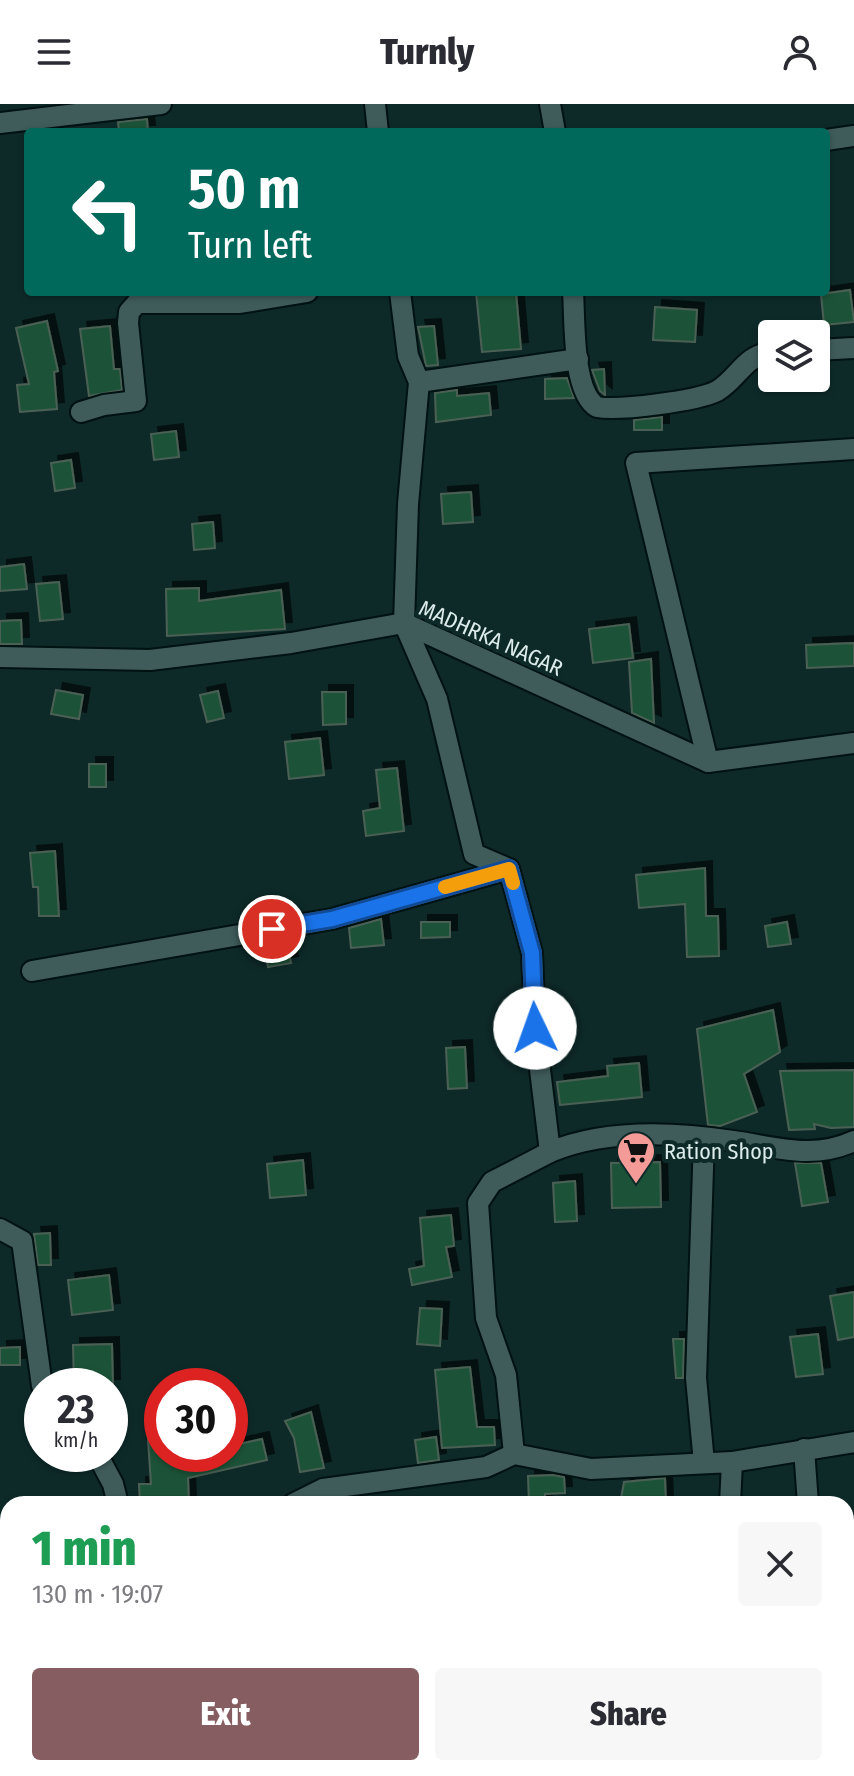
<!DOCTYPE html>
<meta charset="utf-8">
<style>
body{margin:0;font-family:"Fira Sans Condensed",sans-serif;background:#f7f7f7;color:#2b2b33;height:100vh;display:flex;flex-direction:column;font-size:30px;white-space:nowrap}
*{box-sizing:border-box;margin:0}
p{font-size:26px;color:#7c7c81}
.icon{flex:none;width:44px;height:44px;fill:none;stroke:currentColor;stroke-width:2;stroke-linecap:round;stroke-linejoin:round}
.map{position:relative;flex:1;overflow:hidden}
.panel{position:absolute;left:0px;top:1392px;width:854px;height:280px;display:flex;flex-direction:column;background:#fff;border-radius:24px 24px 0 0;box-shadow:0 2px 6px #0004}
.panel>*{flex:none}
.top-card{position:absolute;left:24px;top:24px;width:806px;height:168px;border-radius:8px;box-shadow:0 2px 6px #0004;background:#00695c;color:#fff;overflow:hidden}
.fabs{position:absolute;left:758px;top:216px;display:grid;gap:16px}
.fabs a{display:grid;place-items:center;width:72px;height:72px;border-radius:8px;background:#fff;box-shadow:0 2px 6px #0004;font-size:40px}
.speed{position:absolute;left:24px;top:1264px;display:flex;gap:16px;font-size:40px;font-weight:700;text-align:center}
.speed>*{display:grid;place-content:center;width:104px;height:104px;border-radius:50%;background:#fff;box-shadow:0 2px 6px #0004;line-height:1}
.speed small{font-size:20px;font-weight:400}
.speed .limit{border:12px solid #d22;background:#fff;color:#111}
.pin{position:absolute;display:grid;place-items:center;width:68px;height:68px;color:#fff;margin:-34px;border:4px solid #fff;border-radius:50%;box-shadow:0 2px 8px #0007}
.me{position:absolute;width:88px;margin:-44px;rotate:357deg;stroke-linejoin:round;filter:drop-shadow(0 0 6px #0008)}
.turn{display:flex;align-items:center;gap:28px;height:168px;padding:0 32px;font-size:36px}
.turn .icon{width:104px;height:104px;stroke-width:2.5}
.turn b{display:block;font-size:56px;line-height:68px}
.round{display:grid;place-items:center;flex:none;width:84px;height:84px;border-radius:8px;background:#f7f7f7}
.summary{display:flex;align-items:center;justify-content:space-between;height:136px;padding:0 32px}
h1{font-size:48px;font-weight:800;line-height:60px;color:#1e9e55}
.button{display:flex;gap:16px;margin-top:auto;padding:16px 32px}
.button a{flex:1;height:92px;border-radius:8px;background:#865d60;color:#fff;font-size:32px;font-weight:800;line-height:92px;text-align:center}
.button a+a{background:#f7f7f7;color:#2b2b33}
header{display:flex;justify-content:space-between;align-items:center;height:104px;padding:0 32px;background:#fff;font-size:36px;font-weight:800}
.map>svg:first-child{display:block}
.building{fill:#1f5239;stroke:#4b6154;stroke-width:2;filter:url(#shadow)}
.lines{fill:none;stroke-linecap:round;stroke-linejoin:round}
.minor-casing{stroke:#001212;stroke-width:24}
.minor{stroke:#3f5c5b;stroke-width:20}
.route-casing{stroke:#114b97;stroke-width:20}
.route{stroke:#1a73e8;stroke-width:14}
.slow{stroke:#f59e0b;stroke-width:14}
.labels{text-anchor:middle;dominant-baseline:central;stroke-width:8;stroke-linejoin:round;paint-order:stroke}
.street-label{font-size:22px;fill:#dceceb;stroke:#0d2a29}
.poi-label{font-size:22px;fill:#dceceb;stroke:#0d2a29;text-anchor:start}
</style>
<header><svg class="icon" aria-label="menu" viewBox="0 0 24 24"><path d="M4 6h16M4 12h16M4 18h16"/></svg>Turnly<svg class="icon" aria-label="person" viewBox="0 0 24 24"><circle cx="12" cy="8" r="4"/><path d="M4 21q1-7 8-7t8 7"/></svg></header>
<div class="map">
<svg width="854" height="1672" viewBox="0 0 854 1672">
<defs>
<filter id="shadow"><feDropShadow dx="7" dy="-7" stdDeviation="0" flood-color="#0009"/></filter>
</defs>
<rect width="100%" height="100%" fill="#0d2a29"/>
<!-- building -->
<g class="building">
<path d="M147,15L148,28H119L118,18Z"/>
<path d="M850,186L854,218L824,221L821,190Z"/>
<path d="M476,188H516L521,245L482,248Z"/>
<path d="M655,203L697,206L695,238L653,236Z"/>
<path d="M47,217L58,267L54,268L57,305L20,308L17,281L29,280L16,224Z"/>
<path d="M110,222L114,265H120L122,286L89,292L80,225Z"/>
<path d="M434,222L438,261L426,262L418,223Z"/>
<path d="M604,265L605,291L600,287L592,266Z"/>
<path d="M567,274L574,294L545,295V275Z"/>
<path d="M457,286V292L489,289L491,311L436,318L435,289Z"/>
<path d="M662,313V326H634V316Z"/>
<path d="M176,327L179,353L154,356L151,330Z"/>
<path d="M71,356L75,384L55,387L51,359Z"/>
<path d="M471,388L473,418L443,420L441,390Z"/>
<path d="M213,418L215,444L194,446L192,420Z"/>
<path d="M24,460L27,485L0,487V463Z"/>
<path d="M59,478L63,515L40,517L36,480Z"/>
<path d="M199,484V497L281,486L285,525L167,532L166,485Z"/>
<path d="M21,516L22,540H0V517Z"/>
<path d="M629,520L633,554L593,559L589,525Z"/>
<path d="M854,539V562L807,564L806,541Z"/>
<path d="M651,555L654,619L632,609L629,558Z"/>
<path d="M56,586L83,591L79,615L51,610Z"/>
<path d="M218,587L224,614L207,618L200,591Z"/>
<path d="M322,588H346V620L323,621Z"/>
<path d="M320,634L324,671L289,675L285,638Z"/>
<rect x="89" y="660" width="17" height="23"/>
<path d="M397,664L404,727L366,732L363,707L380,704L376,666Z"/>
<path d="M55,747L59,812H39L38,783H33L30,749Z"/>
<path d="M705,764L706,812H718L719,852L687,853L685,800L639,804L636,771Z"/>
<path d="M381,815L384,841L351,844L349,824Z"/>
<path d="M421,818H450V833L421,834Z"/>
<path d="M787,818L791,840L768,843L765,822Z"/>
<path d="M286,836L291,859L268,863L264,840Z"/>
<path d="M773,906L780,948L744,970L757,1008L720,1022L708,1021L697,925Z"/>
<path d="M465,943L467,984L448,985L446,944Z"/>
<path d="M639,959L642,993L560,1001L557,978L608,972L607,962Z"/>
<path d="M854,966V1023L831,1024L814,1020L815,1025L789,1026L780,967Z"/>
<path d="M303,1056L306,1091L270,1094L267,1060Z"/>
<path d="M660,1058L661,1103L612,1104L611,1059Z"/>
<path d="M795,1059H821L828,1098L802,1102Z"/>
<path d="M575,1077L577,1117L555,1118L553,1079Z"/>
<path d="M451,1111L454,1142L446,1143L452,1173L412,1181L409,1165L424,1162L420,1114Z"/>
<path d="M50,1129L51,1161H38L34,1130Z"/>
<path d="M109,1171L113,1206L72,1211L68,1176Z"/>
<path d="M854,1188V1233L838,1236L830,1192Z"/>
<path d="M420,1204L442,1205L440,1242L417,1240Z"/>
<path d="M818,1230L823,1270L796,1273L790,1233Z"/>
<path d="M673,1235H684L683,1274H676Z"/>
<path d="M112,1240L113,1282H74L73,1241Z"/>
<path d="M20,1243V1261H0V1244Z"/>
<path d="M470,1263L477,1323H494L495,1341L442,1344L435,1266Z"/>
<path d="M162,1305V1350H230V1342L262,1335L267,1356L188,1374L189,1400H140L139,1380H151L146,1306Z"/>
<path d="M311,1308L324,1364L300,1368L294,1334L285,1317Z"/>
<path d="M436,1333L439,1356L418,1359L415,1336Z"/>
<path d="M553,1371L564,1373L565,1389L545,1390V1400H529L528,1372Z"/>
<path d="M665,1374L666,1400H620L624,1378Z"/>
</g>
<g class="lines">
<!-- minor casing -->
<g class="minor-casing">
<g id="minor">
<path d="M375,0L378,28"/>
<path d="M550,0L555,28"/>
<path d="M0,19L161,0"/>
<path d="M826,36L854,32"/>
<path d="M400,188L408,252L419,278L408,400L404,519L437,595L474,750L509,765L532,849L535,924L550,1048C605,1025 675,1028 733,1037C776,1043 813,1056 854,1037"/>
<path d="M573,188C575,216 572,288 597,303C619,307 697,297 717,287C738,275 744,251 772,248"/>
<path d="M816,246L854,244"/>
<path d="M419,278L578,255"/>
<path d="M81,308L104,301L136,297L128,219L129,208L137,199H240L307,188"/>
<path d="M0,553L150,556L291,539L404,519L708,658L854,639"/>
<path d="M708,658L636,359L854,345"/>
<path d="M32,867L332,815L509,765"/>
<path d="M0,1125L22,1137L42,1282"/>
<path d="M804,1345L808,1400"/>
<path d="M97,1350L113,1380L118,1400"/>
<path d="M514,1350L506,1271L486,1214L478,1099L492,1078L550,1048"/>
<path d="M732,1358L854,1338"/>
<path d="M704,1359L696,1274L704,1035"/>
<path d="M293,1400L323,1385L486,1363L514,1350L591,1365L732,1358L730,1400"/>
<path d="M846,1520L854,1524"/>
<path d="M96,1672L100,1664"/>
<path d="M367,1672L368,1664"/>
<path d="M707,1672L708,1664"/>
</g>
</g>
<!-- minor -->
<use href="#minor" class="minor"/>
</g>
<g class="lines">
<!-- route casing -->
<g class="route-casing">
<path id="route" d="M272,825L332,815L509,765L532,849L535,924"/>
</g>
<!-- route -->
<use href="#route" class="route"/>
<!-- slow -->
<path class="slow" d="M445,783L509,765L513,779"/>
</g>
<!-- icons -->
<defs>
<g id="supermarket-pin" transform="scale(2)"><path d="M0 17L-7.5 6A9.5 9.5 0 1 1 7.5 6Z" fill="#f59b97" stroke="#0d2a29"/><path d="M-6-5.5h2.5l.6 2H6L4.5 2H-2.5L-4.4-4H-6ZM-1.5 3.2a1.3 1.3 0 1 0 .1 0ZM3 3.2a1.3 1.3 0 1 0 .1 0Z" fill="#111"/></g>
</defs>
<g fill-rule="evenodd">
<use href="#supermarket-pin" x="636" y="1047"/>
</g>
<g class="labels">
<!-- street labels -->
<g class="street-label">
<text transform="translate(491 534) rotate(24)">MADHRKA NAGAR</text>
</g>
<!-- poi labels -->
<g class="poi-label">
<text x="664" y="1047">Ration Shop</text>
</g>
</g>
</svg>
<div class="fabs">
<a><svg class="icon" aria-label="layers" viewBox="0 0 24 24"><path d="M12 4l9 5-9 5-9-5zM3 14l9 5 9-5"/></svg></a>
</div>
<div class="speed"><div>23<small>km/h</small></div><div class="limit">30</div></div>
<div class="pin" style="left:272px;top:825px;background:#d93025"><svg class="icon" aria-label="arrive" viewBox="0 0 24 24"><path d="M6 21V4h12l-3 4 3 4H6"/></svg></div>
<svg class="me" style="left:535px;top:924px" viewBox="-20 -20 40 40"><circle r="19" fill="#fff"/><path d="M0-13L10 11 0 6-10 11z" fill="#1a73e8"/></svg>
<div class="top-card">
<div class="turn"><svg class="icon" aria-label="left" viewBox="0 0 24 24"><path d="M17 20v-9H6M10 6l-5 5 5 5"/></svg><div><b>50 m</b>Turn left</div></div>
</div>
<section class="panel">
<div class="summary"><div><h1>1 min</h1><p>130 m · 19:07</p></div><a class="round"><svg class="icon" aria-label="close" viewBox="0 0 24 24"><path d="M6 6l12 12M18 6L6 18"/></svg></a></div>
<div class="button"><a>Exit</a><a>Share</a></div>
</section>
</div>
